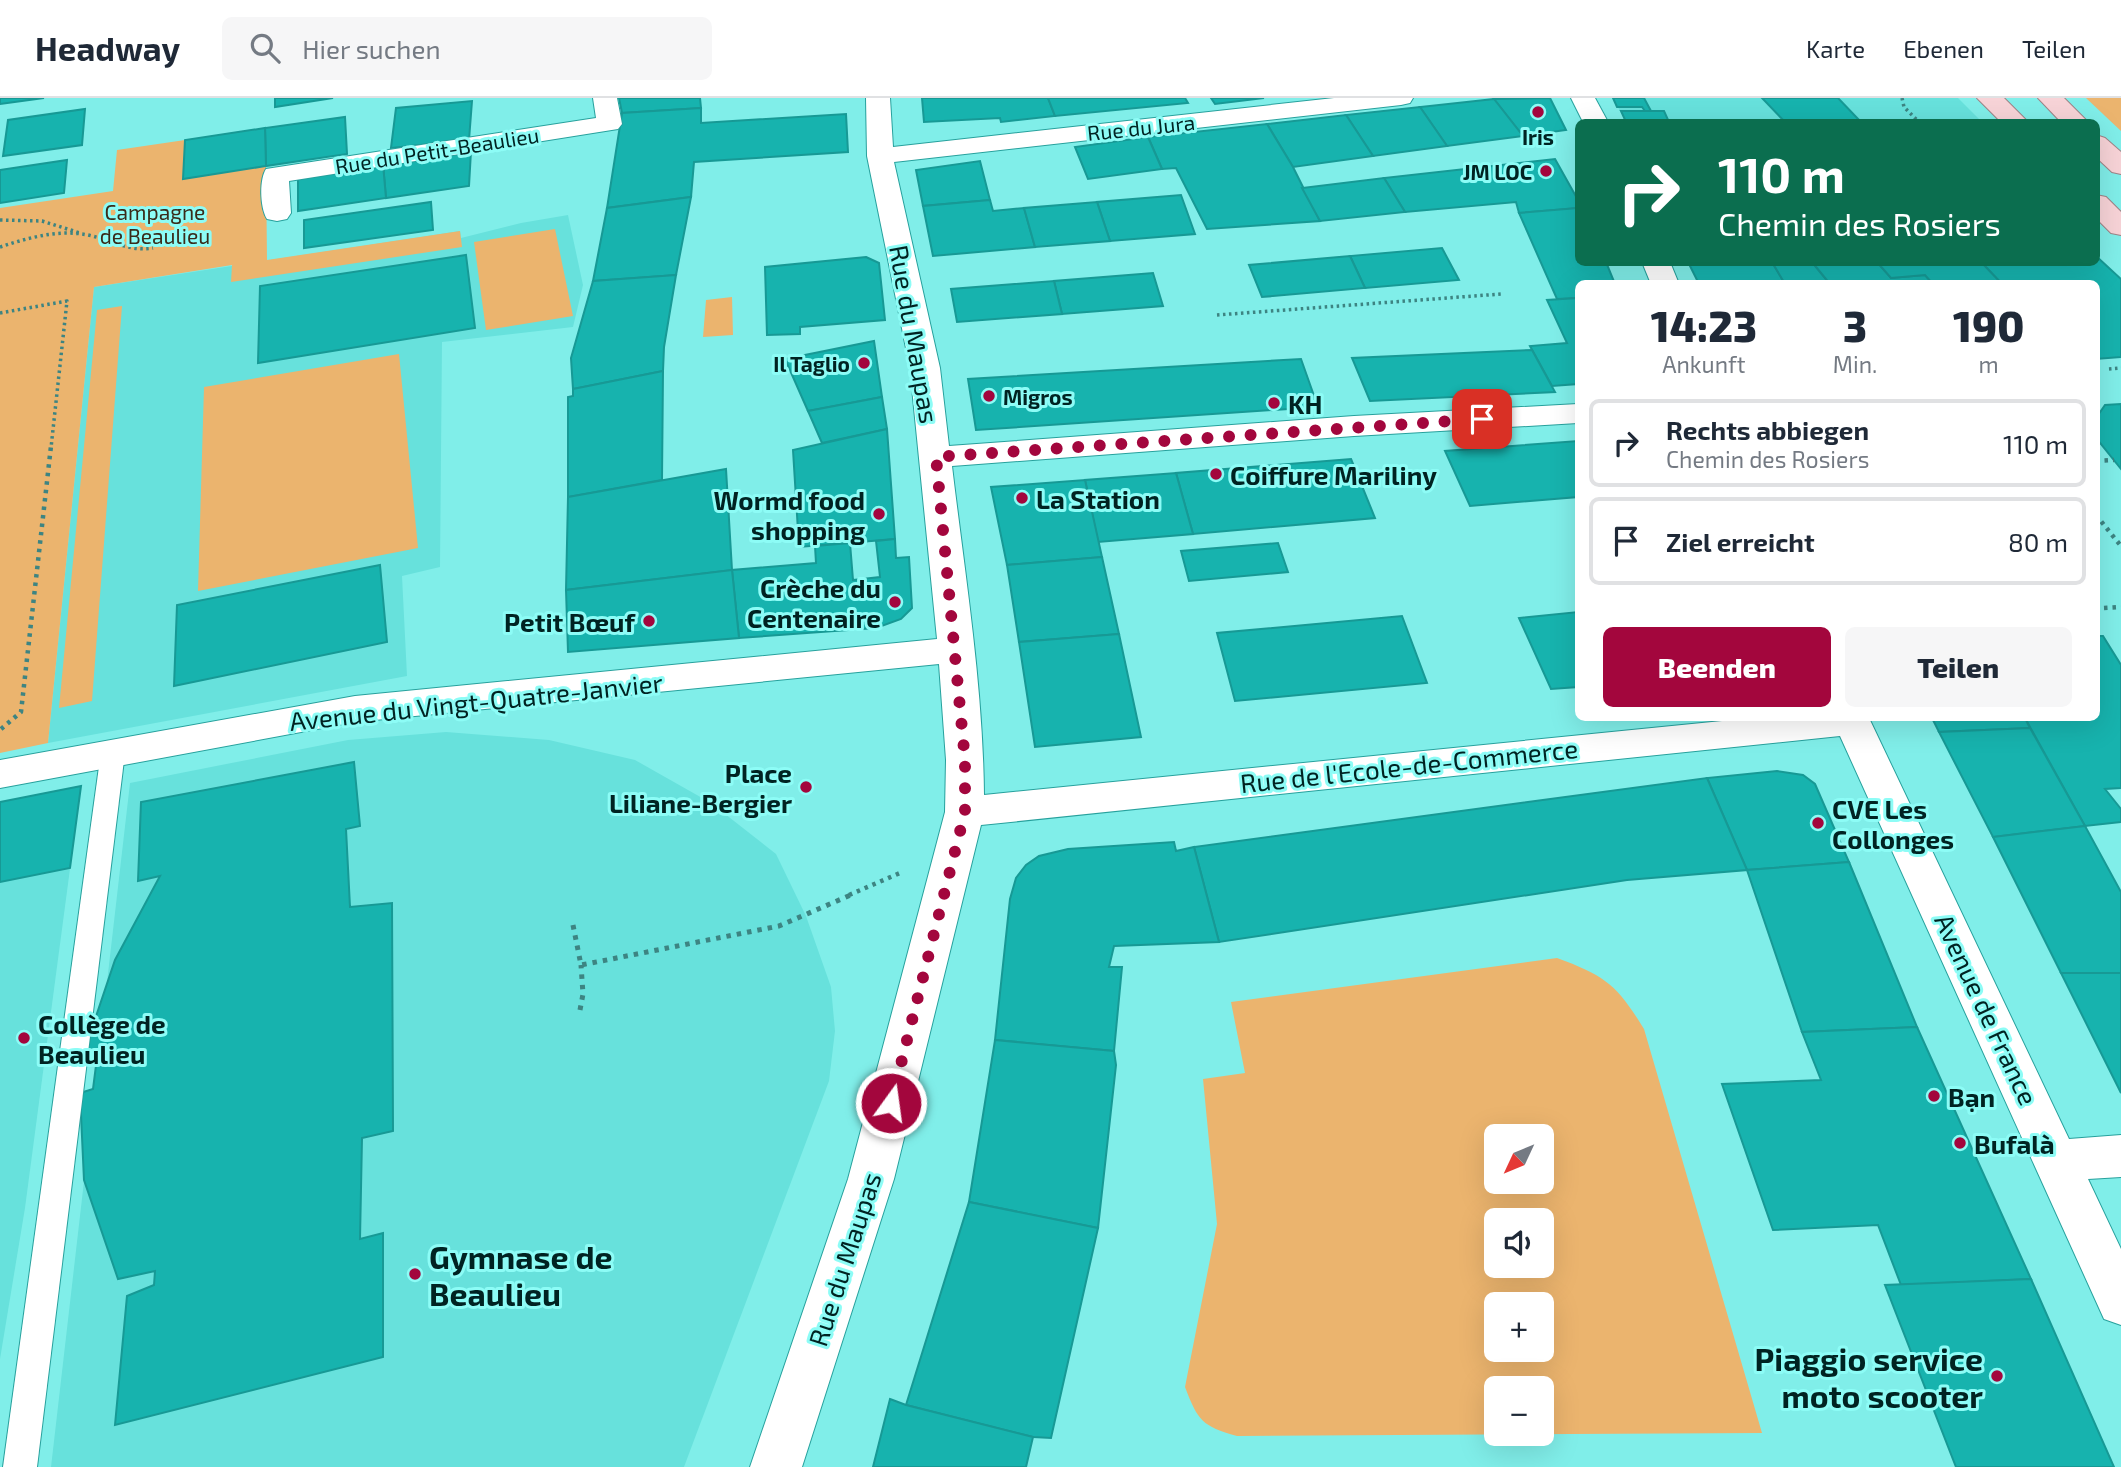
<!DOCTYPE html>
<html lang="de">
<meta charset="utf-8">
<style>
body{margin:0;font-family:"Exo 2",sans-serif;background:#f6f6f7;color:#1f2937;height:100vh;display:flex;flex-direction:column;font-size:26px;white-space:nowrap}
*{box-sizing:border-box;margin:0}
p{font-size:23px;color:#747a83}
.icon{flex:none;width:38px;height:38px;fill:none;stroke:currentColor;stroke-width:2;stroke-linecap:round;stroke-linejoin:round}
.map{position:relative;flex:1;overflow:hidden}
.panel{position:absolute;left:1575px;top:182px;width:525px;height:441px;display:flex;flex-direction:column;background:#fff;border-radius:10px;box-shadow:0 7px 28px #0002}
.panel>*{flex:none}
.hud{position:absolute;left:1575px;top:21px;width:525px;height:147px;border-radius:10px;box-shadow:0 7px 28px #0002;background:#0b6e4f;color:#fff;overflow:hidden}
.needle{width:46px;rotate:226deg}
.tools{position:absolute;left:1484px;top:1026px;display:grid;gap:14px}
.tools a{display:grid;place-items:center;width:70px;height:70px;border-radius:10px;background:#fff;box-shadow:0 7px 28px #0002;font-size:35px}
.pin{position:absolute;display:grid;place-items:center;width:60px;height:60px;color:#fff;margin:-30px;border-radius:14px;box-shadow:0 4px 10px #0006}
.me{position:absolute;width:77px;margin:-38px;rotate:14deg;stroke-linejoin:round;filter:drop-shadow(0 0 5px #0008)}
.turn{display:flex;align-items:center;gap:24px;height:147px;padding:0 28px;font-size:32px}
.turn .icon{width:91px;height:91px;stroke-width:2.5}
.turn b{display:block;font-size:49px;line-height:60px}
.eta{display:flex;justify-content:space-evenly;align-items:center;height:119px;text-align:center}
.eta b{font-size:42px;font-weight:800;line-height:49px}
.button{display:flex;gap:14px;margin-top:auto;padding:14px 28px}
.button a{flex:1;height:80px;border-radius:10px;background:#a3063d;color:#fff;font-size:28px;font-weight:800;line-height:80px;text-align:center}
.button a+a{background:#f6f6f7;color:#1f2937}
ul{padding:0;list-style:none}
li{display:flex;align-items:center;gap:21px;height:88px;margin:0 14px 10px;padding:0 14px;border:4px solid #e0e1e3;border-radius:10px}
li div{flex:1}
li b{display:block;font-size:26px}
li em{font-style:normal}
header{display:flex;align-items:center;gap:42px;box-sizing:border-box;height:98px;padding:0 35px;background:#fff;border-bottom:2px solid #e0e1e3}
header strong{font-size:33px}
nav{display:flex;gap:38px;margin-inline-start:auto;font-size:24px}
.search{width:490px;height:63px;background:#f6f6f7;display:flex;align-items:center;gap:18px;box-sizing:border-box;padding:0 24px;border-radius:10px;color:#747a83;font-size:26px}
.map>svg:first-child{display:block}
.built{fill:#67e1dc}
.green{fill:#ebb46e;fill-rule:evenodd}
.building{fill:#17b3ae;stroke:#179995;stroke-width:2}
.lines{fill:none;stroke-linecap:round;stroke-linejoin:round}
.service-casing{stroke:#27a19d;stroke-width:2}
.minor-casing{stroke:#27a19d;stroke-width:2}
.primary-casing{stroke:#9d8386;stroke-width:2}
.path-far2{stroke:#3d8482;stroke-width:3.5;stroke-dasharray:2.5 3.5;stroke-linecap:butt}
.path-far1{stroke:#3d8482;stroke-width:4.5;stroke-dasharray:3.5 5;stroke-linecap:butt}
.path{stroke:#3d8482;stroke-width:5;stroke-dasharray:4.5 6;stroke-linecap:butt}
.service{fill:#fff;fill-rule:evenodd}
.minor{fill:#fff;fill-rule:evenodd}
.primary{fill:#f7d3d7;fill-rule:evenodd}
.route{stroke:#a3063d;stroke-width:12;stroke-dasharray:0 21.6}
.poi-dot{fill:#a3063d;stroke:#8dfcf6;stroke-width:2.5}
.labels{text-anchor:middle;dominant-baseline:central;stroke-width:6;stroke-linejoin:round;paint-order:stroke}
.far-street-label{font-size:21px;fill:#002322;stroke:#8dfcf6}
.far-poi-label{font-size:21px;font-weight:bold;fill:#002322;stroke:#8dfcf6;text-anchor:end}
.far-park-label{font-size:21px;fill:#392b1a;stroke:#8dfcf6}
.street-label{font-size:26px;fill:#002322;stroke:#8dfcf6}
.poi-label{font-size:26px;font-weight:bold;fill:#002322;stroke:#8dfcf6;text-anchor:start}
.near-poi-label{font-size:32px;font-weight:bold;fill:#002322;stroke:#8dfcf6;text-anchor:start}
</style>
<header>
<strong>Headway</strong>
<div class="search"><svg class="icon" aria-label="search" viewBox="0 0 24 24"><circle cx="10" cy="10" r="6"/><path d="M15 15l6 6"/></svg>Hier suchen</div>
<nav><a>Karte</a><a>Ebenen</a><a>Teilen</a></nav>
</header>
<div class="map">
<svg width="2121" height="1369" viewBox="0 0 2121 1369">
<rect width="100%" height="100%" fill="#80eee9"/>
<!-- built -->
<g class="built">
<path d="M1613,0H1958L1982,24H1626Z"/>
<path d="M568,117L583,187L573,229L442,244L440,469L402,478L407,578L48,645L94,189L460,133L461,140L521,125Z"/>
<path d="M446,634L549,642L635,662L711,705L776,756L806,818L831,889L835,933L829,983L684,1369H51L130,685L348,642Z"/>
<path d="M81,688L25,1110L0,1261V704Z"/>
</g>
<!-- green -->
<g class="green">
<path d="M2086,0H2121V33Z"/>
<path d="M185,42L184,81L266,68L267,162L460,133L462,149L231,184L232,167L94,189L48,645L0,655V110L113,93L117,52Z"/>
<path d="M555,131L573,218L486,232L474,144Z"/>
<path d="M732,199L733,237L703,239L706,202Z"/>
<path d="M122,208L92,603L59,610L97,212Z"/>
<path d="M399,256L418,450L198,493L204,289Z"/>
<path d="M1557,860C1606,878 1617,887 1644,931L1762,1335L1237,1338C1202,1328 1198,1323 1185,1289L1217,1126L1203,981L1245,975L1231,904ZM1496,1038H1542V1083H1496ZM1496,1122H1542V1167H1496ZM1496,1206H1542V1251H1496ZM1496,1290H1542V1335H1496Z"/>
</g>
<!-- building -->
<g class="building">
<path d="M0,0H44L0,6Z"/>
<path d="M275,0H333L275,9Z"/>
<path d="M619,0H700L701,10L622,15Z"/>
<path d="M922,0H1048L1055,18L1001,24L1000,20L924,24Z"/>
<path d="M1048,0H1185L1188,5L1055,18Z"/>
<path d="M1211,0H1264L1215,6Z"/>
<path d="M1550,0L1566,32L1523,38L1494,1Z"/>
<path d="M1613,0H1644L1651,13H1645L1642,9H1617Z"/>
<path d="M1762,0H1838L1861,24H1785Z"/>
<path d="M1494,1L1523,38L1447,48L1420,9Z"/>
<path d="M472,3L469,42L391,50L396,10Z"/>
<path d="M1420,9L1447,48L1373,58L1346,17Z"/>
<path d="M701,10V25L846,16L848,54L694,64L691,99L607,110L622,15Z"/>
<path d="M85,11L82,47L3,58L8,22Z"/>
<path d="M1621,13H1664L1669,24H1626Z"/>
<path d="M1346,17L1373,58L1293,69L1267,26Z"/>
<path d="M345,19L347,56L266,68L265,30Z"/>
<path d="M1267,26L1293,69L1320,123L1207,131L1176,70L1162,71L1148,39Z"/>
<path d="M265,30L266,68L183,81L185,42Z"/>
<path d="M1148,39L1162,71L1088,81L1075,49Z"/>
<path d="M471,53L469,88L386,100L383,66Z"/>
<path d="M1555,61L1578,102V110L1519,115L1516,104L1405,114L1384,80Z"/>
<path d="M67,62L64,95L0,105V72Z"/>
<path d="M980,63L990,102L923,108L916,72Z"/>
<path d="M383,66L386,100L298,113V78Z"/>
<path d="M1384,80L1405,114L1320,123L1302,90Z"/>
<path d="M1181,97L1195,136L1110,143L1097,104Z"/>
<path d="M691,99L676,177L593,183L607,110Z"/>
<path d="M990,102L993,113L1024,110L1035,149L933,158L923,108Z"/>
<path d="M431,104L433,132L304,150V122Z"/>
<path d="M1097,104L1110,143L1035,149L1024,110Z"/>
<path d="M1578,110V164H1606L1615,186H1578V200L1557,201L1519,115Z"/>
<path d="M1442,150L1459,182L1365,190L1350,158Z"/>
<path d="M466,157L475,230L258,265L260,188Z"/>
<path d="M1350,158L1365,190L1262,199L1249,167Z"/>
<path d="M2096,158L2121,181V259L2096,261V186H2002L1981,164H2096Z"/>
<path d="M866,159L879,165L885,222L800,229V236L767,237L765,169Z"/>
<path d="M1688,164H1772L1785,186H1699Z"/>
<path d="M1772,164H1812L1830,186H1785Z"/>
<path d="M1812,164H1877L1891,180L1925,177L1933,186H1830Z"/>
<path d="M1877,164H1981L2002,186H1933L1925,177L1891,180Z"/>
<path d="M1153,175L1163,208L1062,216L1054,183Z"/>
<path d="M676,177L664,249L663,273L573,291L571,260L593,183Z"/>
<path d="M1054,183L1062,216L957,224L951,191Z"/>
<path d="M1578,200V286L1552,288L1530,248L1567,245L1547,202Z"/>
<path d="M874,243L882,299L808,313L785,261Z"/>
<path d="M1532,252L1555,294L1370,303L1352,260Z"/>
<path d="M1301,261L1318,309L976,332L968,281Z"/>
<path d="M663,273L662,382L568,399V299L573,298V291Z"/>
<path d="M882,299L887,331L822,345L808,313Z"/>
<path d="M2121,306V371L2096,340V320L2105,307Z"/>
<path d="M887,331L895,441L799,449L793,352Z"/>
<path d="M1578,343V399L1470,408L1445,353Z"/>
<path d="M1351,361L1375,420L1193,436L1176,375Z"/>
<path d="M726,371L732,472L566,492L568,399Z"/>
<path d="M1176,375L1193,436L1098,444L1085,382Z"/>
<path d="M1085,382L1102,459L1007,467L991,389Z"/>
<path d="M895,441L896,460L909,459L912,510L901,521L876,530L739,540L732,472L816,465L815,448L850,445L853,482L880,479L876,443Z"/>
<path d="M1278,445L1288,474L1189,483L1181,453Z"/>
<path d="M1102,459L1119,536L1019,544L1007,467Z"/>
<path d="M380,467L387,544L174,588L177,507Z"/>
<path d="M732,472L739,540L568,554L566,492Z"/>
<path d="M1578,514V589L1551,591L1519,520Z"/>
<path d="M1402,518L1427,585L1235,603L1217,535Z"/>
<path d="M1119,536L1141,639L1035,649L1019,544Z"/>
<path d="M2096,538H2103L2121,567V690L2105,691L2121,711V724L2085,728L2025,620H2096Z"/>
<path d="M1932,620H2025L2030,630L1939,634Z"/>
<path d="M2030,630L2085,728L1993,739L1939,634Z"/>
<path d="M354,664L360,728L346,731L350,809L392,805L393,1033L362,1040L360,1141L383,1135V1259L115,1327L127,1198L154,1187L155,1173L118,1181L84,1082L80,995L93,991L98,952L84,954L115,862L160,778L138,783L141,704Z"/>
<path d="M1777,673L1803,677L1815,686L1849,764L1747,772L1707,680Z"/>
<path d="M1707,680L1747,772L1627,782L1219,844L1194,749Z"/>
<path d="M81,688L70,770L0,784V704Z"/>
<path d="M2085,728L2121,794V875H2061L1993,739Z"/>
<path d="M1174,744L1176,753L1194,749L1219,844L1114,848L1109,869H1122L1114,953L995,942L1010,801L1016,780L1026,767L1039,758L1068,751Z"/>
<path d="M1849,764L1917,929L1802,934L1747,772Z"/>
<path d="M2061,875H2121V995Z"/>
<path d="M1917,929L2031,1181L1901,1187L1878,1127L1773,1132L1722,986L1821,982L1802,934Z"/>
<path d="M995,942L1114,953L1116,967L1098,1130L969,1104Z"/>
<path d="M969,1104L1098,1130L1051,1340L1033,1339L906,1307Z"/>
<path d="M2031,1181L2114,1369H1956L1885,1187Z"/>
<path d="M890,1301L906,1307L1033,1339L1026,1369H873Z"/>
</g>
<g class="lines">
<!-- service casing -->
<g class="service-casing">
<path id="service" d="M113,645L122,648L125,654L37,1369H3L101,654L104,648Z"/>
</g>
<!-- minor casing -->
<g class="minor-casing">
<g id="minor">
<path d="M593,0H617L622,26L618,31L289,83L291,115L287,121L277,123L267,121C260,110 259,82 266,71L596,20Z"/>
<path d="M866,0H890L893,49L1334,0H1413L1410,5L1401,7L894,64L940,270L949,348L1354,318L1578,306V325L1354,338L952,368C965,477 983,587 984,697L1752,620H1869L2069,1041L2121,1037V1079L2088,1081L2121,1151V1227L2104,1221L1840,638L981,727L894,1081L802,1369H750L848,1081L945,714L946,662L939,566L355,624L0,690V662L355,598L937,541L910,270L867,58Z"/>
<path d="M1571,0H1595L1608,24H1583Z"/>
<path d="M1642,164H1670L1679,186H1651Z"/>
</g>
</g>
<!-- primary casing -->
<g class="primary-casing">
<g id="primary">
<path d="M1977,0H2004L2028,24H2001Z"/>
<path d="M2038,0H2064L2088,24H2061Z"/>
<path d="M2096,37L2105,40L2121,54V76L2112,74L2096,59Z"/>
<path d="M2096,97L2106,99L2121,114V137L2111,135L2096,120Z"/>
</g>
</g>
<!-- path-far2 -->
<g class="path-far2">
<path d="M1902,0L1904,9L1919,24"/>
<path d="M0,122L42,123L80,135"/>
<path d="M0,149C28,140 58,131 88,137C111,142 129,154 153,150"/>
<path d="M0,215L67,203L51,350"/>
<path d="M1217,217L1501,196"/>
<path d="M2109,271L2121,270"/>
</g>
<!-- path-far1 -->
<g class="path-far1">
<path d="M2096,363L2114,362"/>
<path d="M2096,417L2121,448"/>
<path d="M2104,510L2121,509"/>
<path d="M1,631L21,614L51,348"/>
<path d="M849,797L900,775"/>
</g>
<!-- path -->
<g class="path">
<path d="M573,827L581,867L779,828L853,796"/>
<path d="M580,912L583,896L581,867"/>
</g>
<!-- service -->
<use href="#service" class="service"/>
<!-- minor -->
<use href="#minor" class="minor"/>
<!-- primary -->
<use href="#primary" class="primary"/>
</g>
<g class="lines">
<!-- route -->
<path class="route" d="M891,1005L965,714V662L936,359L1482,321"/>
</g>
<!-- markers -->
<g class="poi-dot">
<circle cx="1538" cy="14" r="7"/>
<circle cx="1546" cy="73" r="7"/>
<circle cx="864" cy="265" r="7"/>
<circle cx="989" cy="298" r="7"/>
<circle cx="1274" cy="305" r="7"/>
<circle cx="1216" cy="376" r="7"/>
<circle cx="1022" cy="400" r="7"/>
<circle cx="879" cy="416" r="7"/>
<circle cx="895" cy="504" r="7"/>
<circle cx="649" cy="523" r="7"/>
<circle cx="806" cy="689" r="7"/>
<circle cx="1818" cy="725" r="7"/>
<circle cx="24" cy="940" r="7"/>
<circle cx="1934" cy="998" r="7"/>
<circle cx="1960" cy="1045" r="7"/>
<circle cx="415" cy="1176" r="7"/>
<circle cx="1997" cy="1278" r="7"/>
</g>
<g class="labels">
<!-- far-street labels -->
<g class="far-street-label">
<text transform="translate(1141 29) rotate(-6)">Rue du Jura</text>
<text transform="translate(437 52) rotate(-9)">Rue du Petit-Beaulieu</text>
</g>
<!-- far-poi labels -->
<g class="far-poi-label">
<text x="1538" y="38" text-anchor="middle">Iris</text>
<text x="1532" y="73">JM LOC</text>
<text x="850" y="265">Il Taglio</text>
<text x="1003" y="298" text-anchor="start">Migros</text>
</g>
<!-- far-park labels -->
<g class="far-park-label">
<text x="155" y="113">Campagne<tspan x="155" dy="24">de Beaulieu</tspan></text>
</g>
<!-- street labels -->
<g class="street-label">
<text transform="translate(915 236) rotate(80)">Rue du Maupas</text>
<text transform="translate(476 603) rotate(-6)">Avenue du Vingt-Quatre-Janvier</text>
<text transform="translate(1409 667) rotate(-6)">Rue de l'Ecole-de-Commerce</text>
<text transform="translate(1987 911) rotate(65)">Avenue de France</text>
<text transform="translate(844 1161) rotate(-72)">Rue du Maupas</text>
</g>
<!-- poi labels -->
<g class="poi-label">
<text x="1288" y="305">KH</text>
<text x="1230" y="376">Coiffure Mariliny</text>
<text x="1036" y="400">La Station</text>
<text x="865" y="401" text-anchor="end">Wormd food<tspan x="865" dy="30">shopping</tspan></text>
<text x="881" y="489" text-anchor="end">Crèche du<tspan x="881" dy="30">Centenaire</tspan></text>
<text x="635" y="523" text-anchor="end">Petit Bœuf</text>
<text x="792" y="674" text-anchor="end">Place<tspan x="792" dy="30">Liliane-Bergier</tspan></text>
<text x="1832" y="710">CVE Les<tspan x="1832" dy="30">Collonges</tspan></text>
<text x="38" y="925">Collège de<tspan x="38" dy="30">Beaulieu</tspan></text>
<text x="1948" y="998">Bạn</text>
<text x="1974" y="1045">Bufalà</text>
</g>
<!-- near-poi labels -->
<g class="near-poi-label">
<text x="429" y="1158">Gymnase de<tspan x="429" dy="37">Beaulieu</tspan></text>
<text x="1983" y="1260" text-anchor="end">Piaggio service<tspan x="1983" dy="37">moto scooter</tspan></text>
</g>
</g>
</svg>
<div class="tools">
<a><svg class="needle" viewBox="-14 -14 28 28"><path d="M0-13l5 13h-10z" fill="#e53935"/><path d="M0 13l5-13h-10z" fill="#747a83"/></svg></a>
<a><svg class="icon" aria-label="sound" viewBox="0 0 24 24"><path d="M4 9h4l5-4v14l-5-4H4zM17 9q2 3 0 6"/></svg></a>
<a>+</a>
<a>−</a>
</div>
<div class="pin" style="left:1482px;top:321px;background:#d93025"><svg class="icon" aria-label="arrive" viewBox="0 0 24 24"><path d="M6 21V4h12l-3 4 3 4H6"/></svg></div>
<svg class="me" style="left:891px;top:1005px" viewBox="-20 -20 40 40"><circle r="17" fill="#a3063d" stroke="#fff" stroke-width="3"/><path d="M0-11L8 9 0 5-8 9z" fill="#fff"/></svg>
<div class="hud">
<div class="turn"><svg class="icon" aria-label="right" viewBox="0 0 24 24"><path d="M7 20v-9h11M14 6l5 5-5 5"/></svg><div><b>110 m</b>Chemin des Rosiers</div></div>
</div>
<section class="panel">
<div class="eta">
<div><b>14:23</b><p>Ankunft</p></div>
<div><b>3</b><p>Min.</p></div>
<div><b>190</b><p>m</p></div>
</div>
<ul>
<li><svg class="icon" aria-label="right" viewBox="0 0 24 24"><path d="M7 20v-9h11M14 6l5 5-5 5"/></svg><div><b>Rechts abbiegen</b><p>Chemin des Rosiers</p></div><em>110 m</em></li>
<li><svg class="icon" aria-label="arrive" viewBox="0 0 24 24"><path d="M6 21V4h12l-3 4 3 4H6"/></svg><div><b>Ziel erreicht</b></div><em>80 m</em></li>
</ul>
<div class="button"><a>Beenden</a><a>Teilen</a></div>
</section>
</div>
